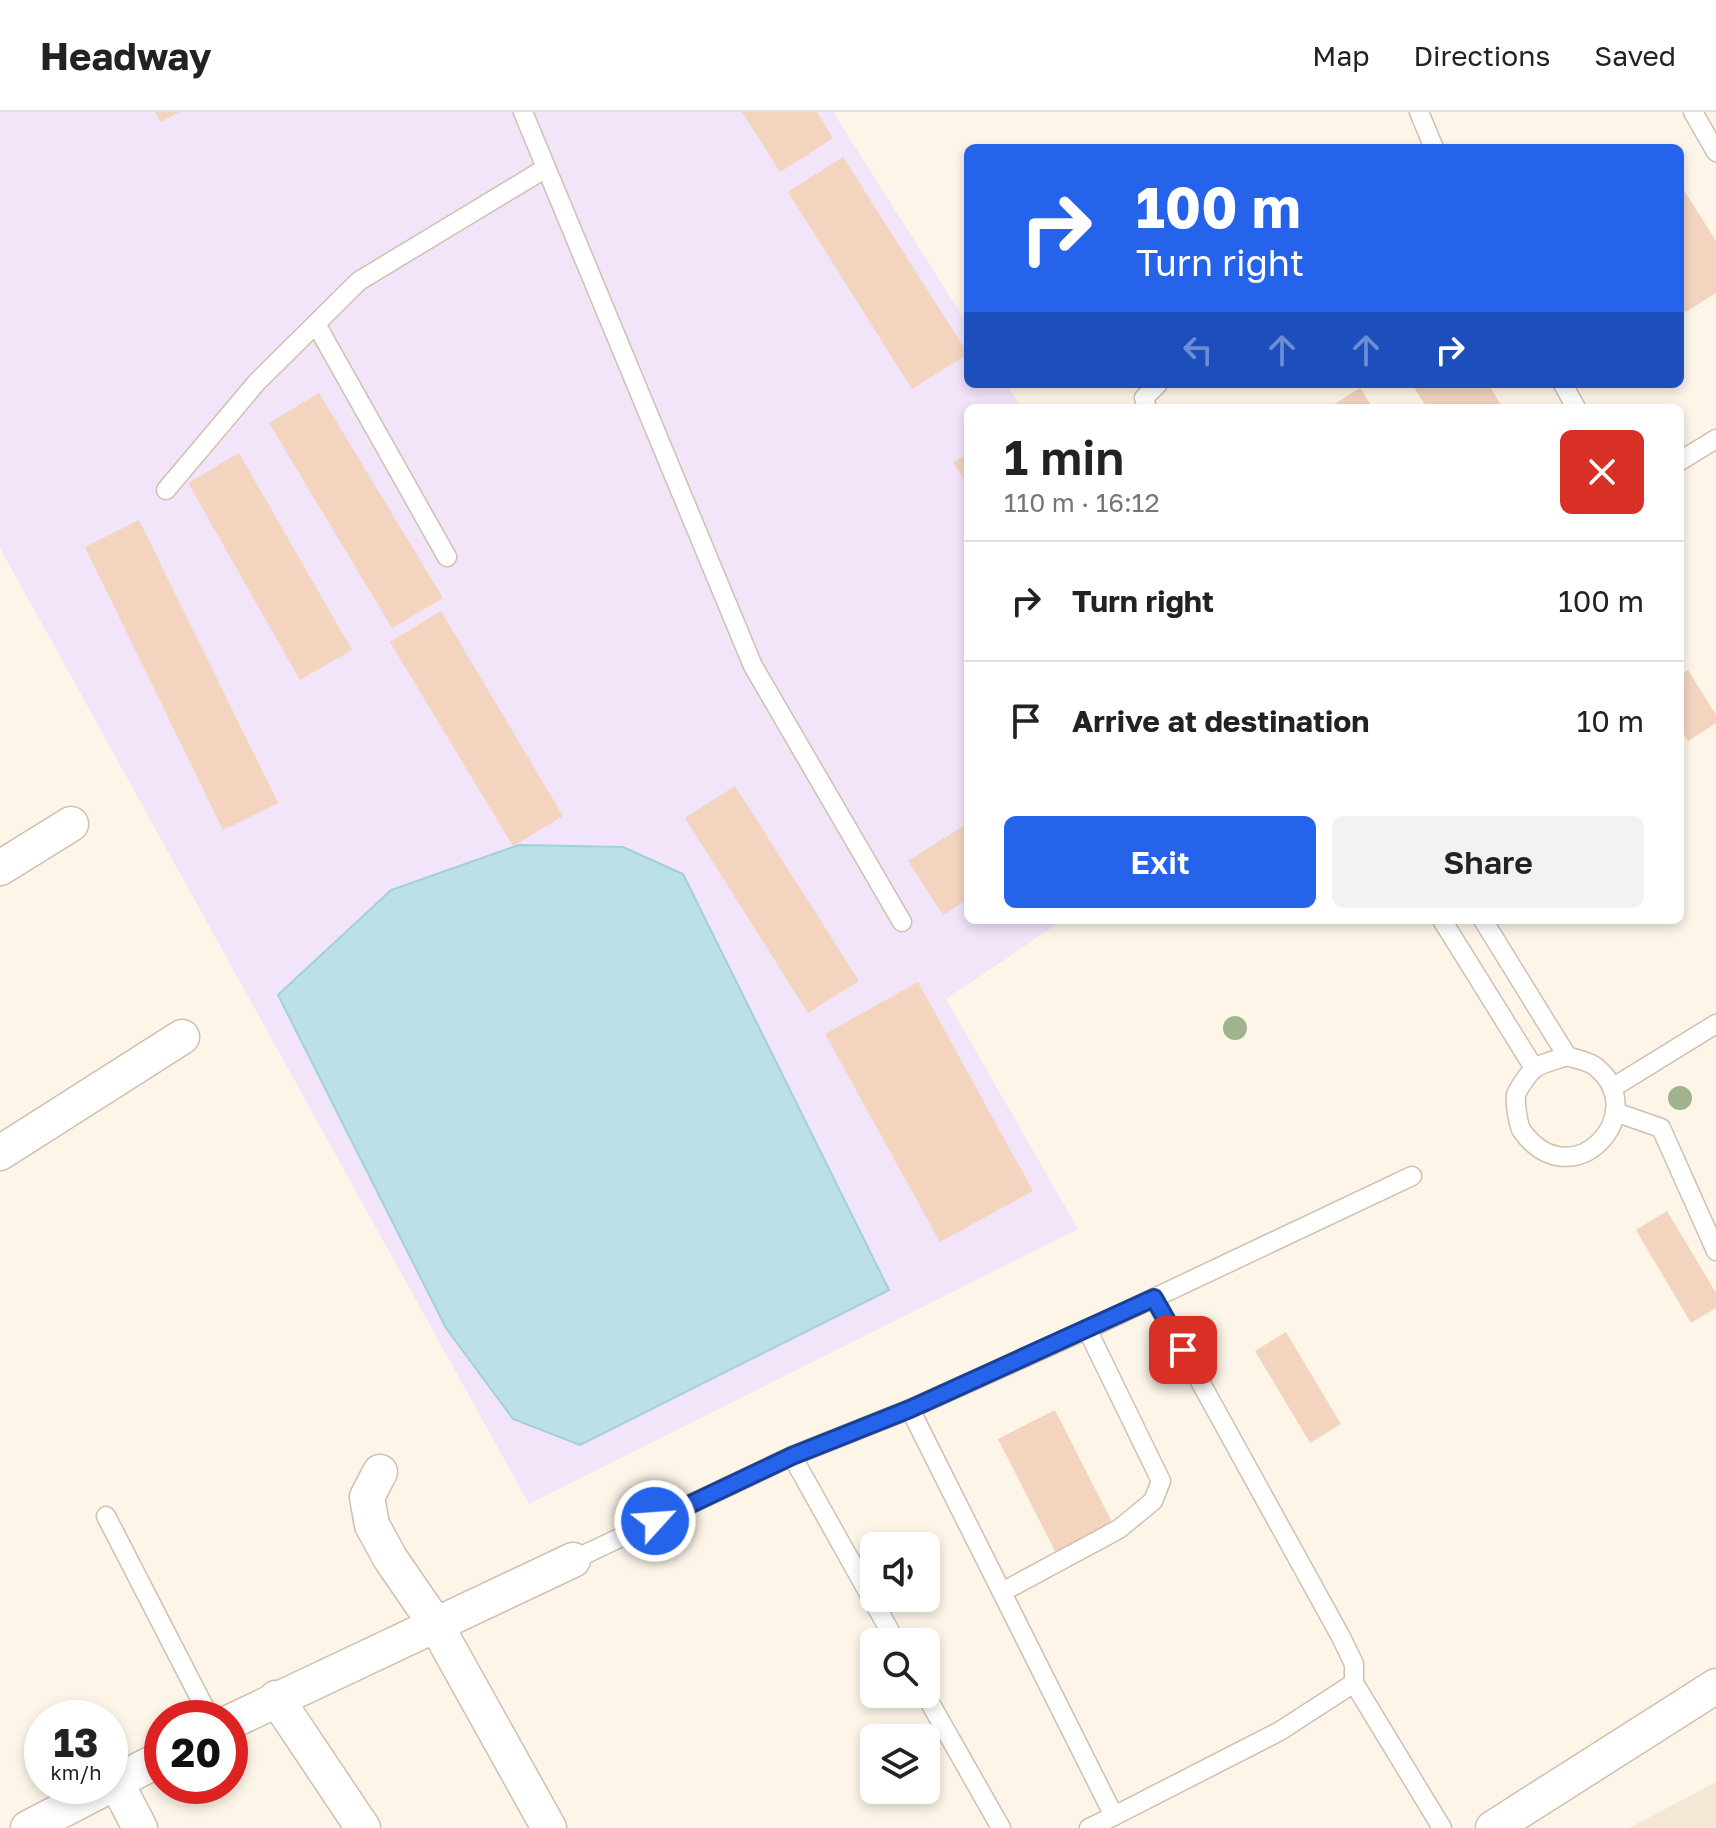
<!DOCTYPE html>
<meta charset="utf-8">
<style>
body{margin:0;font-family:"Golos Text",sans-serif;background:#f2f2f2;color:#222;height:100vh;display:flex;flex-direction:column;font-size:30px;white-space:nowrap}
*{box-sizing:border-box;margin:0}
p{font-size:26px;color:#767676}
.icon{flex:none;width:44px;height:44px;fill:none;stroke:currentColor;stroke-width:2;stroke-linecap:round;stroke-linejoin:round}
.map{position:relative;flex:1;overflow:hidden}
.sheet{position:absolute;left:964px;top:292px;width:720px;height:520px;display:flex;flex-direction:column;background:#fff;border-radius:12px;box-shadow:0 4px 12px #0003}
.sheet>*{flex:none}
.top-card{position:absolute;left:964px;top:32px;width:720px;height:244px;border-radius:12px;box-shadow:0 4px 12px #0003;background:#2563eb;color:#fff;overflow:hidden}
.buttons{position:absolute;left:860px;top:1420px;display:grid;gap:16px}
.buttons a{display:grid;place-items:center;width:80px;height:80px;border-radius:12px;background:#fff;box-shadow:0 4px 12px #0003;font-size:40px}
.speed{position:absolute;left:24px;top:1588px;display:flex;gap:16px;font-size:40px;font-weight:700;text-align:center}
.speed>*{display:grid;place-content:center;width:104px;height:104px;border-radius:50%;background:#fff;box-shadow:0 4px 12px #0003;line-height:1}
.speed small{font-size:20px;font-weight:400}
.speed .limit{border:12px solid #d22;background:#fff;color:#111}
.pin{position:absolute;display:grid;place-items:center;width:68px;height:68px;color:#fff;margin:-34px;border-radius:16px;box-shadow:0 4px 12px #0006}
.me{position:absolute;width:88px;margin:-44px;rotate:64deg;stroke-linejoin:round;filter:drop-shadow(0 0 6px #0008)}
.turn{display:flex;align-items:center;gap:28px;height:168px;padding:0 40px;font-size:36px}
.turn .icon{width:104px;height:104px;stroke-width:2.5}
.turn b{display:block;font-size:56px;line-height:68px}
.lanes{display:flex;align-items:center;height:76px;padding:0 40px;background:#0003;justify-content:center;gap:40px;direction:ltr}
.lanes .off{opacity:.35}
.round{display:grid;place-items:center;flex:none;width:84px;height:84px;border-radius:12px;background:#f2f2f2}
.overview{display:flex;align-items:center;justify-content:space-between;height:136px;padding:0 40px}
h1{font-size:48px;font-weight:600;line-height:60px}
.primary-button{display:flex;gap:16px;margin-top:auto;padding:16px 40px}
.primary-button a{flex:1;height:92px;border-radius:12px;background:#2563eb;color:#fff;font-size:32px;font-weight:600;line-height:92px;text-align:center}
.primary-button a+a{background:#f2f2f2;color:#222}
ul{padding:0;list-style:none}
li{display:flex;align-items:center;gap:24px;height:120px;padding:0 40px;border-top:2px solid #e0e0e0}
li div{flex:1}
li b{display:block;font-size:30px}
li em{font-style:normal}
header{display:flex;align-items:center;gap:48px;box-sizing:border-box;height:112px;padding:0 40px;background:#fff;border-bottom:2px solid #e0e0e0}
header strong{font-size:38px}
nav{display:flex;gap:44px;margin-inline-start:auto;font-size:28px}
.map>svg:first-child{display:block}
.residential{fill:#f5e7d6}
.education{fill:#f2e4f9}
.water{fill:#bbe1e7;stroke:#a1d0d9;stroke-width:2}
.building{fill:#f2d4bf}
.lines{fill:none;stroke-linecap:round;stroke-linejoin:round}
.service-casing{stroke:#d1bfaf;stroke-width:21}
.minor-casing{stroke:#d1bfaf;stroke-width:37}
.service{stroke:#fff;stroke-width:18}
.minor{stroke:#fff;stroke-width:34}
.tree{fill:#a0b38d}
.route-casing{stroke:#184099;stroke-width:20}
.route{stroke:#2563eb;stroke-width:14}
</style>
<header>
<strong>Headway</strong>
<nav><a>Map</a><a>Directions</a><a>Saved</a></nav>
</header>
<div class="map">
<svg width="1716" height="1716" viewBox="0 0 1716 1716">
<rect width="100%" height="100%" fill="#fdf5e8"/>
<!-- residential -->
<path class="residential" d="M1716,1670V1716H1629Z"/>
<!-- education -->
<path class="education" d="M0,0H833L968,213V272H1006L1022,296H968V808H1063L946,887L1078,1117L529,1392L0,436Z"/>
<!-- water -->
<path class="water" d="M519,733L623,735L683,762L889,1178L580,1333L513,1307L446,1216L278,883L391,778Z"/>
<!-- building -->
<g class="building">
<path d="M155,0H179L161,10Z"/>
<path d="M742,0H817L833,26L780,60Z"/>
<path d="M843,45L968,242L912,277L788,80Z"/>
<path d="M1680,72L1716,129V181L1686,200L1680,191Z"/>
<path d="M1412,272H1488L1503,296H1427Z"/>
<path d="M1360,276L1373,296H1328Z"/>
<path d="M319,281L443,486L392,516L269,311Z"/>
<path d="M239,341L352,538L300,568L188,371Z"/>
<path d="M968,341V372L953,351Z"/>
<path d="M139,408L278,691L223,718L85,435Z"/>
<path d="M441,499L563,704L513,734L390,530Z"/>
<path d="M1688,558L1716,603V611L1688,629L1680,615V563Z"/>
<path d="M735,674L859,869L808,901L685,706Z"/>
<path d="M968,711V787L943,803L908,749Z"/>
<path d="M918,870L1033,1079L940,1130L825,922Z"/>
<path d="M1667,1099L1716,1181V1196L1691,1211L1636,1118Z"/>
<path d="M1286,1220L1341,1312L1310,1331L1255,1239Z"/>
<path d="M1055,1298L1116,1418L1059,1447L998,1327Z"/>
</g>
<g class="lines">
<!-- service casing -->
<g class="service-casing">
<g id="service">
<path d="M523,0L753,554L902,810"/>
<path d="M1419,0L1434,36"/>
<path d="M1693,0L1716,40"/>
<path d="M316,212L447,445"/>
<path d="M1563,272L1576,296"/>
<path d="M1147,296L1144,286L1158,272"/>
<path d="M1680,349L1716,327"/>
<path d="M166,378L257,270L359,169L546,56"/>
<path d="M1442,808L1534,956"/>
<path d="M1483,808L1567,944"/>
<path d="M1567,944C1575,947 1589,949 1596,955C1653,1002 1572,1088 1522,1019C1518,1013 1515,991 1516,983C1518,977 1528,962 1533,958C1540,951 1557,948 1567,944Z"/>
<path d="M1612,976L1716,912"/>
<path d="M1615,1000L1661,1016L1716,1139"/>
<path d="M1154,1186L1341,1525L1354,1552V1571L1442,1716"/>
<path d="M910,1297L1114,1704L1280,1619L1354,1571"/>
<path d="M792,1344L896,1530"/>
<path d="M106,1404L210,1606"/>
<path d="M573,1448L792,1344L910,1297L1099,1212L1412,1064"/>
<path d="M1002,1480L1119,1417L1153,1389L1161,1369L1087,1217"/>
<path d="M925,1582L1001,1716"/>
<path d="M1089,1716L1114,1704"/>
</g>
</g>
<!-- minor casing -->
<g class="minor-casing">
<g id="minor">
<path d="M0,756L71,712"/>
<path d="M0,1041L182,925"/>
<path d="M380,1360L367,1385L372,1413L390,1446L436,1513L549,1716"/>
<path d="M276,1586L363,1716"/>
<path d="M230,1610L573,1448"/>
<path d="M116,1670L140,1716"/>
<path d="M110,1673L162,1646"/>
<path d="M28,1716L109,1674"/>
<path d="M1493,1716L1716,1574"/>
</g>
</g>
<!-- service -->
<use href="#service" class="service"/>
<!-- minor -->
<use href="#minor" class="minor"/>
</g>
<!-- trees -->
<g class="tree">
<circle cx="1235" cy="916" r="12"/>
<circle cx="1680" cy="986" r="12"/>
</g>
<g class="lines">
<!-- route casing -->
<g class="route-casing">
<path id="route" d="M655,1409L792,1344L910,1297L1154,1186L1183,1238"/>
</g>
<!-- route -->
<use href="#route" class="route"/>
</g>
</svg>
<div class="buttons">
<a><svg class="icon" aria-label="sound" viewBox="0 0 24 24"><path d="M4 9h4l5-4v14l-5-4H4zM17 9q2 3 0 6"/></svg></a>
<a><svg class="icon" aria-label="search" viewBox="0 0 24 24"><circle cx="10" cy="10" r="6"/><path d="M15 15l6 6"/></svg></a>
<a><svg class="icon" aria-label="layers" viewBox="0 0 24 24"><path d="M12 4l9 5-9 5-9-5zM3 14l9 5 9-5"/></svg></a>
</div>
<div class="speed"><div>13<small>km/h</small></div><div class="limit">20</div></div>
<div class="pin" style="left:1183px;top:1238px;background:#d93025"><svg class="icon" aria-label="arrive" viewBox="0 0 24 24"><path d="M6 21V4h12l-3 4 3 4H6"/></svg></div>
<svg class="me" style="left:655px;top:1409px" viewBox="-20 -20 40 40"><circle r="17" fill="#2563eb" stroke="#fff" stroke-width="3"/><path d="M0-11L8 9 0 5-8 9z" fill="#fff"/></svg>
<div class="top-card">
<div class="turn"><svg class="icon" aria-label="right" viewBox="0 0 24 24"><path d="M7 20v-9h11M14 6l5 5-5 5"/></svg><div><b>100 m</b>Turn right</div></div>
<div class="lanes"><svg class="icon off" aria-label="left" viewBox="0 0 24 24"><path d="M17 20v-9H6M10 6l-5 5 5 5"/></svg><svg class="icon off" aria-label="ahead" viewBox="0 0 24 24"><path d="M12 20V5M6 11l6-6 6 6"/></svg><svg class="icon off" aria-label="ahead" viewBox="0 0 24 24"><path d="M12 20V5M6 11l6-6 6 6"/></svg><svg class="icon" aria-label="right" viewBox="0 0 24 24"><path d="M7 20v-9h11M14 6l5 5-5 5"/></svg></div>
</div>
<section class="sheet">
<div class="overview"><div><h1>1 min</h1><p>110 m · 16:12</p></div><a class="round" style="background:#d93025;color:#fff"><svg class="icon" aria-label="close" viewBox="0 0 24 24"><path d="M6 6l12 12M18 6L6 18"/></svg></a></div>
<ul>
<li><svg class="icon" aria-label="right" viewBox="0 0 24 24"><path d="M7 20v-9h11M14 6l5 5-5 5"/></svg><div><b>Turn right</b></div><em>100 m</em></li>
<li><svg class="icon" aria-label="arrive" viewBox="0 0 24 24"><path d="M6 21V4h12l-3 4 3 4H6"/></svg><div><b>Arrive at destination</b></div><em>10 m</em></li>
</ul>
<div class="primary-button"><a>Exit</a><a>Share</a></div>
</section>
</div>
